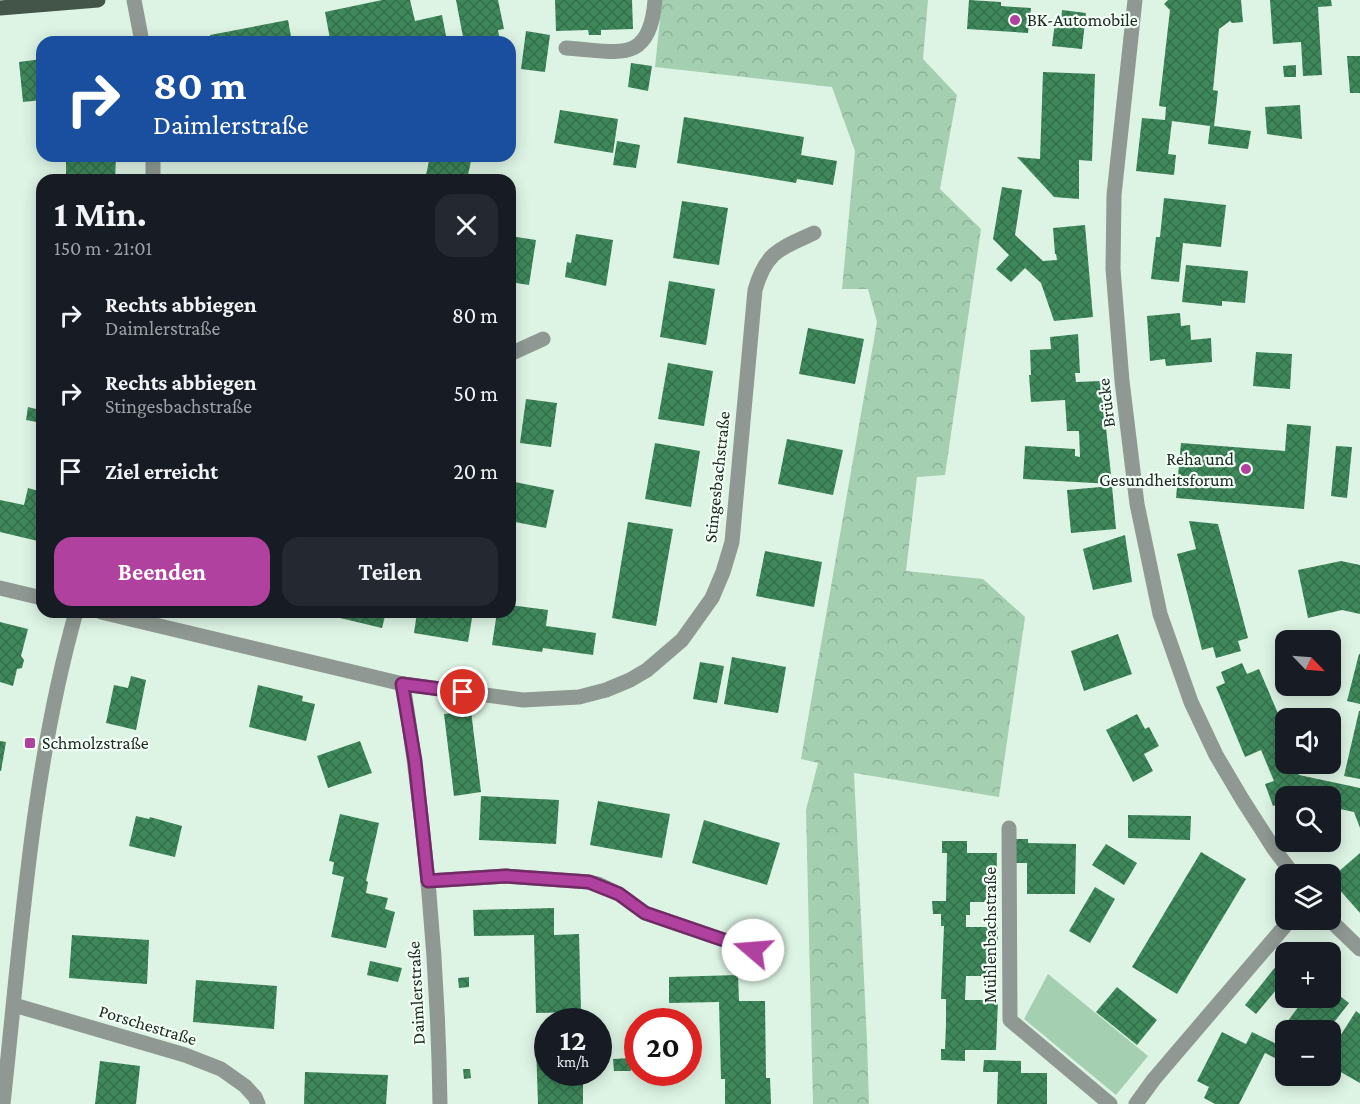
<!DOCTYPE html>
<html lang="de">
<meta charset="utf-8">
<style>
body{margin:0;font-family:"Crimson Pro",serif;background:#242831;color:#f1f3f6;height:100vh;display:flex;flex-direction:column;font-size:22px;white-space:nowrap}
*{box-sizing:border-box;margin:0}
p{font-size:20px;color:#9ea1a6}
.icon{flex:none;width:33px;height:33px;fill:none;stroke:currentColor;stroke-width:2;stroke-linecap:round;stroke-linejoin:round}
.map{position:relative;flex:1;overflow:hidden}
.drawer{position:absolute;left:36px;top:174px;width:480px;height:444px;display:flex;flex-direction:column;background:#171b24;border-radius:18px;box-shadow:0 3px 15px #0003}
.drawer>*{flex:none}
.top-card{position:absolute;left:36px;top:36px;width:480px;height:126px;border-radius:18px;box-shadow:0 3px 15px #0003;background:#1a4fa0;color:#fff;overflow:hidden}
.needle{width:39px;rotate:115deg}
.fabs{position:absolute;left:1275px;top:630px;display:grid;gap:12px}
.fabs a{display:grid;place-items:center;width:66px;height:66px;border-radius:12px;background:#171b24;box-shadow:0 3px 15px #0003;font-size:30px}
.speed{position:absolute;left:534px;top:1008px;display:flex;gap:12px;font-size:30px;font-weight:700;text-align:center}
.speed>*{display:grid;place-content:center;width:78px;height:78px;border-radius:50%;background:#171b24;box-shadow:0 3px 15px #0003;line-height:1}
.speed small{font-size:15px;font-weight:400}
.speed .limit{border:9px solid #d22;background:#fff;color:#111}
.pin{position:absolute;display:grid;place-items:center;width:51px;height:51px;color:#fff;margin:-26px;border:3px solid #fff;border-radius:50%;box-shadow:0 2px 6px #0007}
.me{position:absolute;width:66px;margin:-33px;rotate:288deg;stroke-linejoin:round;filter:drop-shadow(0 0 4px #0008)}
.turn{display:flex;align-items:center;gap:21px;height:126px;padding:0 18px;font-size:27px}
.turn .icon{width:78px;height:78px;stroke-width:2.5}
.turn b{display:block;font-size:42px;line-height:51px}
.round{display:grid;place-items:center;flex:none;width:63px;height:63px;border-radius:18px;background:#242831}
.overview{display:flex;align-items:center;justify-content:space-between;height:102px;padding:0 18px}
h1{font-size:36px;font-weight:700;line-height:45px}
.action{display:flex;gap:12px;margin-top:auto;padding:12px 18px}
.action a{flex:1;height:69px;border-radius:18px;background:#b0419e;color:#fff;font-size:24px;font-weight:700;line-height:69px;text-align:center}
.action a+a{background:#242831;color:#f1f3f6}
ul{padding:0;list-style:none}
li{display:flex;align-items:center;gap:18px;height:78px;padding:0 18px}
li div{flex:1}
li b{display:block;font-size:22px}
li em{font-style:normal}
.map>svg:first-child{display:block}
.grass{fill:#a4cfb1}
.park{fill:url(#park-crowns)}
.building{fill:url(#building-cross-hatch)}
.lines{fill:none;stroke-linecap:round;stroke-linejoin:round}
.minor{stroke:#8f9892;stroke-width:15}
.major{stroke:#435448;stroke-width:15}
.route-casing{stroke:#722a67;stroke-width:15}
.route{stroke:#b0419e;stroke-width:10}
.poi-dot{fill:#b0419e;stroke:#f1fff5;stroke-width:2}
.labels{text-anchor:middle;dominant-baseline:central;stroke-width:4.5;stroke-linejoin:round;paint-order:stroke}
.poi-label{font-size:18px;fill:#202923;stroke:#f1fff5;text-anchor:start}
.street-label{font-size:18px;fill:#202923;stroke:#f1fff5}
</style>
<div class="map">
<svg width="1360" height="1104" viewBox="0 0 1360 1104">
<defs>
<pattern id="park-crowns" width="20" height="18" patternUnits="userSpaceOnUse" patternTransform="scale(1.5)"><rect width="20" height="18" fill="#a4cfb1"/><path d="M2 6a3 3 0 1 1 6 0M12 15a3 3 0 1 1 6 0" fill="none" stroke="#8db298"/></pattern>
<pattern id="building-cross-hatch" width="8" height="8" patternUnits="userSpaceOnUse" patternTransform="scale(1.5)"><rect width="8" height="8" fill="#3f885c"/><path d="M0 0l8 8M0 8l8-8" fill="none" stroke="#346f4c"/></pattern>
</defs>
<rect width="100%" height="100%" fill="#ddf4e4"/>
<!-- grass -->
<path class="grass" d="M1048,974L1148,1056L1116,1095L1024,1019Z"/>
<!-- park -->
<path class="park" d="M662,0H928L923,59L957,95L940,189L981,229L945,475L917,477L906,571L983,579L1025,617L999,797L854,773L867,1041L869,1104H813L806,810L818,763L801,759L877,322L868,289H842L855,151L832,87L655,67Z"/>
<!-- building -->
<g class="building">
<path d="M382,0H410L415,21L442,15L447,41L463,37L456,0H498L504,29L498,30L500,41L493,42H419L418,40L407,42H319L330,39L325,12Z"/>
<path d="M555,0H632L633,29L601,30V35H589L588,30L556,31Z"/>
<path d="M969,0L1001,2V6L1031,8L1028,33L967,29Z"/>
<path d="M1168,0H1241L1243,22L1232,23L1230,21L1219,29L1213,90L1218,91L1214,126L1251,131L1248,149L1208,144L1210,126L1172,121L1168,154L1176,155L1174,175L1136,171L1142,118L1165,120L1166,107L1159,106L1170,10L1164,4Z"/>
<path d="M1270,0H1331L1332,6L1318,7L1322,75L1303,76L1301,42L1273,44Z"/>
<path d="M1062,10L1086,13L1082,49L1052,46L1055,22H1061Z"/>
<path d="M288,20L292,42H211L210,35Z"/>
<path d="M526,31L550,35L545,72L521,69Z"/>
<path d="M1347,56H1360V93H1350Z"/>
<path d="M42,59V100L23,102L19,62Z"/>
<path d="M631,63L652,66L648,91L628,87Z"/>
<path d="M1296,65V77H1284L1283,66Z"/>
<path d="M1043,72L1095,74L1092,161L1079,160V199L1054,197L1017,157L1040,159Z"/>
<path d="M1300,105L1302,139L1267,134L1265,107Z"/>
<path d="M560,110L618,119L613,153L554,143Z"/>
<path d="M684,117L804,137L801,155L837,161L833,185L797,179L796,183L677,163Z"/>
<path d="M617,141L640,145L636,168L613,165Z"/>
<path d="M66,156H116L115,180H75V175L66,174Z"/>
<path d="M430,156H472L468,175L486,180H425Z"/>
<path d="M1002,187L1022,190L1015,235L1043,261L1057,260L1056,254H1055L1053,228L1085,225L1093,317L1054,321L1041,283L1025,268L1011,282L996,269L1009,255L993,239Z"/>
<path d="M1164,198L1226,205L1221,247L1183,243L1179,282L1151,279L1156,237H1160Z"/>
<path d="M682,201L728,208L719,265L673,258Z"/>
<path d="M576,234L613,240L606,286L565,277L567,262L571,263Z"/>
<path d="M510,236L536,240L529,285L510,282Z"/>
<path d="M1186,265L1248,271L1245,303L1222,301V306L1182,302Z"/>
<path d="M669,281L715,289L706,345L660,337Z"/>
<path d="M1180,313L1181,326L1190,325L1191,340L1211,338L1212,362L1166,366L1165,359L1150,361L1147,316Z"/>
<path d="M808,328L864,339L855,384L799,374Z"/>
<path d="M1078,334L1080,373H1075L1076,382L1101,381L1112,484L1023,479L1025,446L1075,449V456L1080,457L1079,431H1067L1065,400L1031,402L1029,375H1031L1030,350L1051,349L1050,337Z"/>
<path d="M1256,352L1292,354L1290,389L1253,386Z"/>
<path d="M668,363L713,371L704,426L658,419Z"/>
<path d="M41,385H42V423L26,420L28,407L36,409Z"/>
<path d="M526,399L557,403L551,447L520,443Z"/>
<path d="M1287,424L1311,426L1304,509L1176,498L1181,443L1285,451Z"/>
<path d="M787,439L843,450L833,495L778,484Z"/>
<path d="M655,443L700,451L691,507L645,499Z"/>
<path d="M1336,446L1352,447L1347,498L1331,496Z"/>
<path d="M510,481L554,490L546,528L510,521Z"/>
<path d="M1112,486L1116,529L1071,533L1067,490Z"/>
<path d="M28,488L42,492V542L0,532V500L24,505Z"/>
<path d="M1189,521L1218,524L1248,638L1238,641L1241,651L1216,658L1213,647L1202,650L1177,554L1196,549Z"/>
<path d="M628,522L673,529L656,626L612,618Z"/>
<path d="M1125,535L1132,582L1093,590L1083,549Z"/>
<path d="M765,551L822,562L814,607L756,596Z"/>
<path d="M1341,561L1360,565V614L1342,610L1308,618L1298,570Z"/>
<path d="M510,605L548,610L546,626L596,633L593,655L543,648L542,652L492,645L497,612H510Z"/>
<path d="M341,612H386L382,628L340,618Z"/>
<path d="M417,612H473L468,642L414,633Z"/>
<path d="M0,622L28,629L21,656L24,660L22,668L17,669L13,686L0,682Z"/>
<path d="M1118,634L1132,674L1084,691L1071,651Z"/>
<path d="M1359,654H1360V704L1347,701Z"/>
<path d="M732,657L786,667L778,713L724,704Z"/>
<path d="M700,662L724,666L717,703L693,699Z"/>
<path d="M1242,663L1247,674L1259,669L1286,732V764H1294L1299,775L1360,788V828L1354,812L1330,807V796H1286V802L1273,806L1265,784L1274,781L1261,750L1245,757L1216,687L1225,683L1221,672Z"/>
<path d="M131,676L146,680L136,730L106,723L114,685L128,688Z"/>
<path d="M258,685L303,696L302,701L315,704L306,741L249,727Z"/>
<path d="M471,711L481,792L454,796L444,714Z"/>
<path d="M1359,711H1360V779L1344,776Z"/>
<path d="M1137,714L1145,729L1149,727L1159,746L1144,754L1153,771L1133,782L1106,730Z"/>
<path d="M0,741L6,742L1,771H0Z"/>
<path d="M360,741L372,773L328,788L317,756Z"/>
<path d="M481,796L559,800L556,844L479,840Z"/>
<path d="M598,801L670,814L662,858L590,845Z"/>
<path d="M340,814L379,823L366,881L368,882L366,893L388,898L385,909L395,912L386,948L331,937L344,877L332,874L334,862L329,861Z"/>
<path d="M1128,815L1191,816L1190,840L1128,838Z"/>
<path d="M136,816L149,819L150,817L182,826L175,857L129,846Z"/>
<path d="M704,820L780,843L767,885L692,863Z"/>
<path d="M1015,839H1028V843L1076,844L1075,894H1027V863H1014Z"/>
<path d="M942,841H967V853H997L996,902H970V915H966V927H998L997,976H966L965,1000H998L996,1050H965V1061L941,1060V1049H945L946,1024V999H941L944,926H941V914H933L932,901H946L947,853H942Z"/>
<path d="M1106,844L1137,863L1124,885L1092,865Z"/>
<path d="M1201,852L1246,879L1177,994L1132,967Z"/>
<path d="M1360,853V913L1330,879Z"/>
<path d="M1095,887L1115,899L1090,943L1069,931Z"/>
<path d="M554,908V935L579,934L581,1012L536,1013L534,935L474,936L473,910Z"/>
<path d="M72,935L149,940L147,984L69,978Z"/>
<path d="M370,961L402,968L398,982L367,975Z"/>
<path d="M1277,965L1286,972V978L1256,1014L1245,1005Z"/>
<path d="M738,975L739,1001H765L766,1078H770L771,1104H725V1079H721L719,1002L669,1003V977Z"/>
<path d="M469,977V987L459,988L458,978Z"/>
<path d="M1330,978L1341,986L1336,993L1349,1003L1328,1030H1286V1033L1281,1030L1305,998H1330Z"/>
<path d="M196,980L277,986L274,1029L193,1022Z"/>
<path d="M1117,987L1157,1020L1137,1045L1096,1012Z"/>
<path d="M1356,1011L1360,1014V1083L1330,1066V1052Z"/>
<path d="M1222,1032L1246,1044L1252,1032L1281,1046L1275,1058L1265,1053L1239,1104H1215L1204,1098L1209,1087L1197,1081Z"/>
<path d="M536,1044H548V1072H583V1104H538Z"/>
<path d="M630,1058L631,1071H614L613,1059Z"/>
<path d="M984,1060L1021,1061V1073H1047V1104H997L998,1072H983Z"/>
<path d="M100,1061L140,1066L136,1104H95Z"/>
<path d="M463,1069H470L471,1078L464,1079Z"/>
<path d="M305,1072L388,1075L386,1104H304Z"/>
</g>
<g class="lines">
<!-- minor -->
<g class="minor">
<path d="M134,0L142,42"/>
<path d="M1135,0L1114,195L1113,269L1122,381L1137,504L1160,614L1191,702L1216,755L1242,799L1274,849L1293,874"/>
<path d="M566,48C617,51 650,66 655,0"/>
<path d="M153,180V156"/>
<path d="M510,354L543,339"/>
<path d="M0,588L42,598"/>
<path d="M101,612L403,684L523,700L579,697L606,690L630,680L647,670L682,640L712,598L723,572L732,542L755,290C766,252 779,249 814,233"/>
<path d="M403,684C425,823 438,963 440,1104"/>
<path d="M1009,828L1010,1020L1110,1104"/>
<path d="M428,881L506,876L589,882L598,884L619,894L645,913L753,950"/>
<path d="M1330,920L1360,949"/>
<path d="M14,1005L185,1055L221,1069L245,1086L255,1097L258,1104"/>
<path d="M3,1104C21,940 31,772 76,612"/>
<path d="M1136,1104L1154,1079L1290,920"/>
</g>
<!-- major -->
<path class="major" d="M0,8L98,0"/>
</g>
<g class="lines">
<!-- route casing -->
<g class="route-casing">
<path id="route" d="M463,692L402,684L415,761L428,881L506,876L589,882L619,894L645,913L753,950"/>
</g>
<!-- route -->
<use href="#route" class="route"/>
</g>
<!-- markers -->
<g class="poi-dot">
<circle cx="1015" cy="20" r="6"/>
<circle cx="1246" cy="469" r="6"/>
<rect x="24" y="737" width="12" height="12" rx="3"/>
</g>
<g class="labels">
<!-- poi labels -->
<g class="poi-label">
<text x="1027" y="20">BK-Automobile</text>
<text x="1234" y="459" text-anchor="end">Reha und<tspan x="1234" dy="21">Gesundheitsforum</tspan></text>
<text x="42" y="743">Schmolzstraße</text>
</g>
<!-- street labels -->
<g class="street-label">
<text transform="translate(1106 403) rotate(-97)">Brücke</text>
<text transform="translate(717 477) rotate(-84)">Stingesbachstraße</text>
<text transform="translate(990 935) rotate(-90)">Mühlenbachstraße</text>
<text transform="translate(416 993) rotate(-93)">Daimlerstraße</text>
<text transform="translate(148 1025) rotate(17)">Porschestraße</text>
</g>
</g>
</svg>
<div class="fabs">
<a><svg class="needle" viewBox="-14 -14 28 28"><path d="M0-13l5 13h-10z" fill="#e53935"/><path d="M0 13l5-13h-10z" fill="#9ea1a6"/></svg></a>
<a><svg class="icon" aria-label="sound" viewBox="0 0 24 24"><path d="M4 9h4l5-4v14l-5-4H4zM17 9q2 3 0 6"/></svg></a>
<a><svg class="icon" aria-label="search" viewBox="0 0 24 24"><circle cx="10" cy="10" r="6"/><path d="M15 15l6 6"/></svg></a>
<a><svg class="icon" aria-label="layers" viewBox="0 0 24 24"><path d="M12 4l9 5-9 5-9-5zM3 14l9 5 9-5"/></svg></a>
<a>+</a>
<a>−</a>
</div>
<div class="speed"><div>12<small>km/h</small></div><div class="limit">20</div></div>
<div class="pin" style="left:463px;top:692px;background:#d93025"><svg class="icon" aria-label="arrive" viewBox="0 0 24 24"><path d="M6 21V4h12l-3 4 3 4H6"/></svg></div>
<svg class="me" style="left:753px;top:950px" viewBox="-20 -20 40 40"><circle r="19" fill="#fff"/><path d="M0-13L10 11 0 6-10 11z" fill="#b0419e"/></svg>
<div class="top-card">
<div class="turn"><svg class="icon" aria-label="right" viewBox="0 0 24 24"><path d="M7 20v-9h11M14 6l5 5-5 5"/></svg><div><b>80 m</b>Daimlerstraße</div></div>
</div>
<section class="drawer">
<div class="overview"><div><h1>1 Min.</h1><p>150 m · 21:01</p></div><a class="round"><svg class="icon" aria-label="close" viewBox="0 0 24 24"><path d="M6 6l12 12M18 6L6 18"/></svg></a></div>
<ul>
<li><svg class="icon" aria-label="right" viewBox="0 0 24 24"><path d="M7 20v-9h11M14 6l5 5-5 5"/></svg><div><b>Rechts abbiegen</b><p>Daimlerstraße</p></div><em>80 m</em></li>
<li><svg class="icon" aria-label="right" viewBox="0 0 24 24"><path d="M7 20v-9h11M14 6l5 5-5 5"/></svg><div><b>Rechts abbiegen</b><p>Stingesbachstraße</p></div><em>50 m</em></li>
<li><svg class="icon" aria-label="arrive" viewBox="0 0 24 24"><path d="M6 21V4h12l-3 4 3 4H6"/></svg><div><b>Ziel erreicht</b></div><em>20 m</em></li>
</ul>
<div class="action"><a>Beenden</a><a>Teilen</a></div>
</section>
</div>
